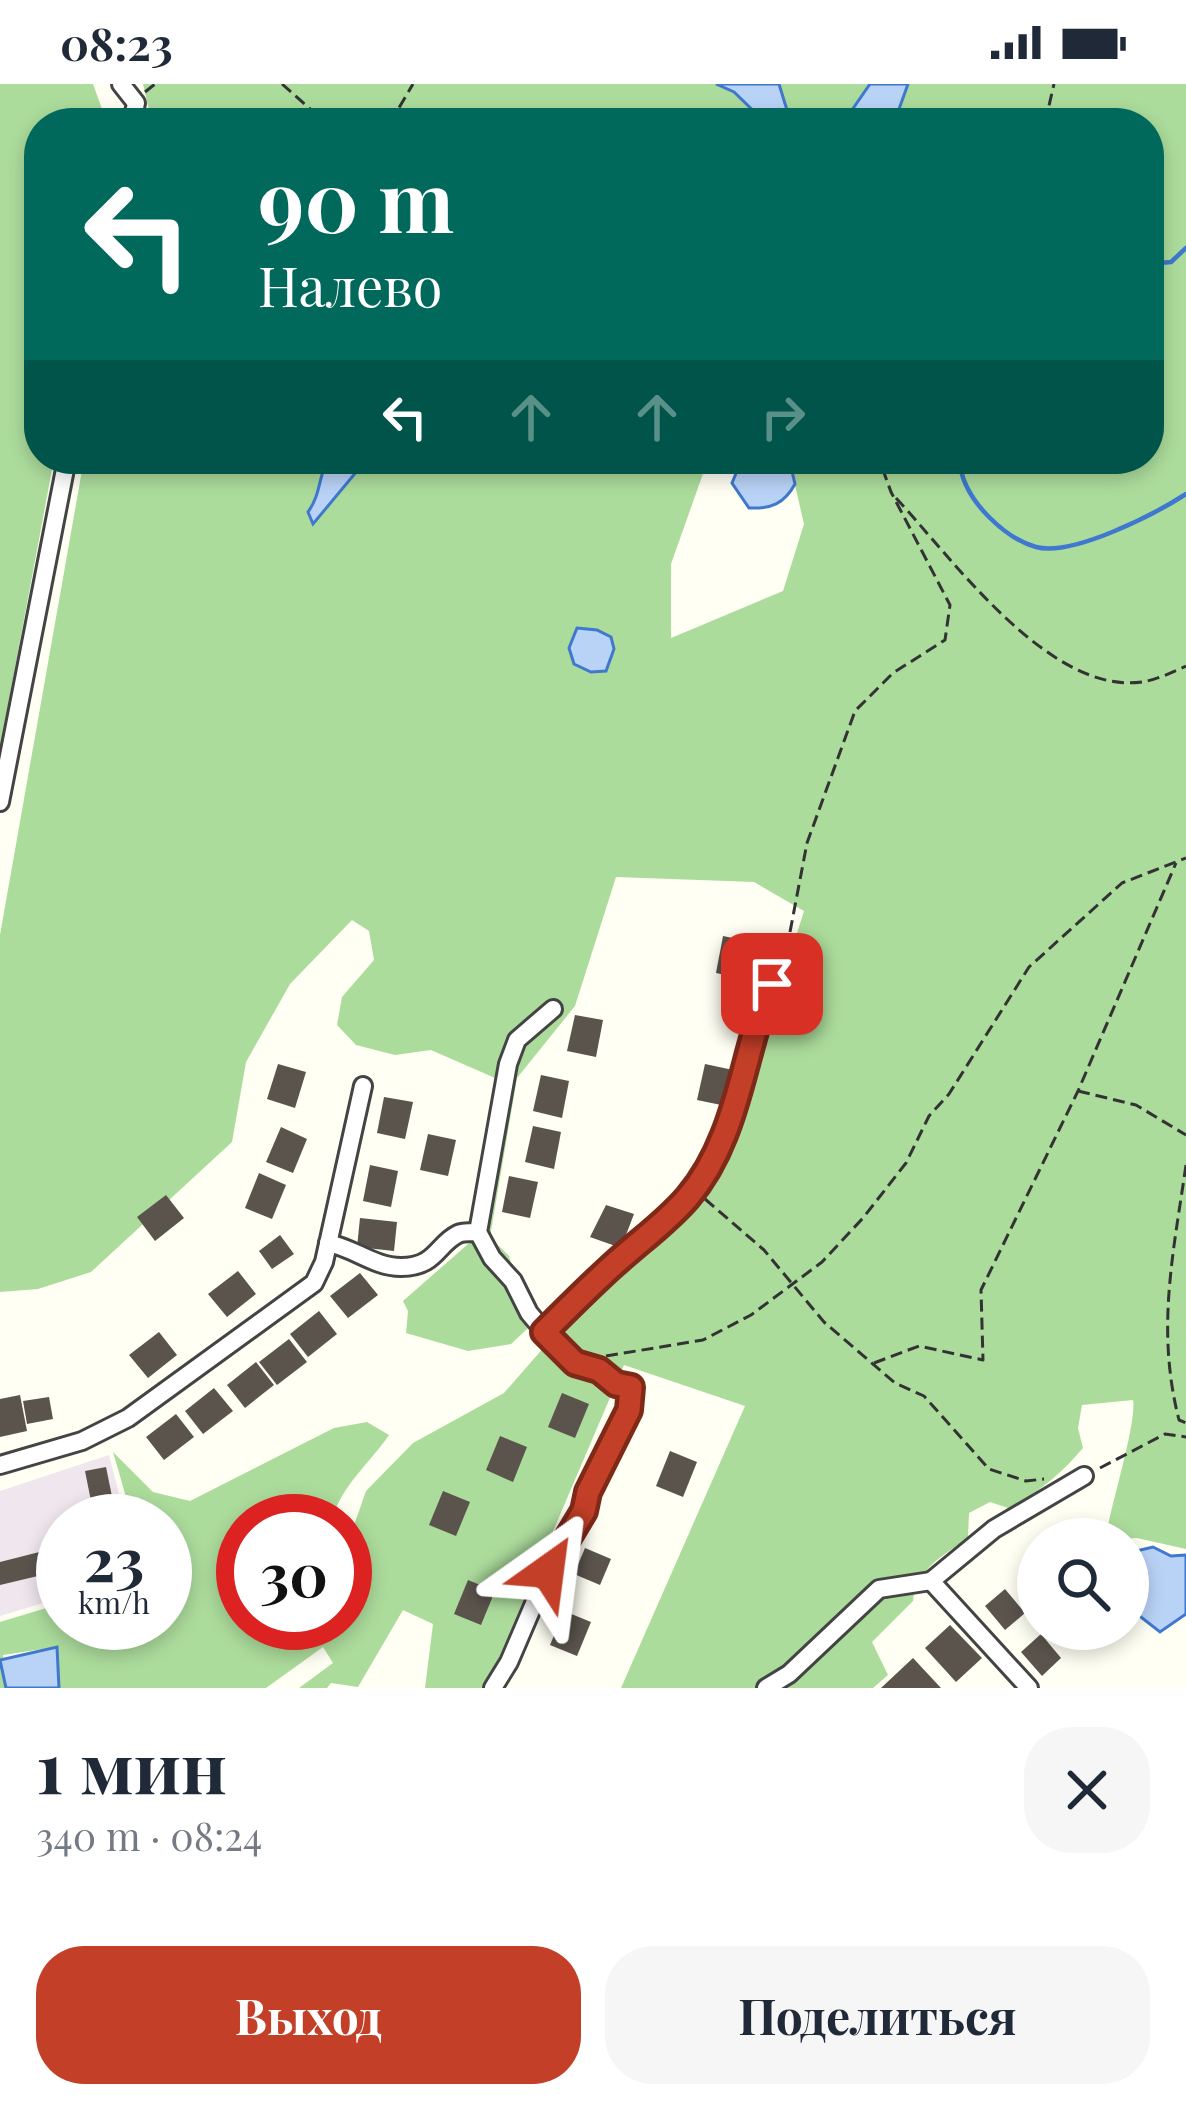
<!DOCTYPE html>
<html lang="ru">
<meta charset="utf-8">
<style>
body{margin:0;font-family:"Playfair Display",serif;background:#f6f6f7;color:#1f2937;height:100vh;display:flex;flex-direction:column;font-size:45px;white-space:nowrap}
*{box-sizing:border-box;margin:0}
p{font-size:39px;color:#747a83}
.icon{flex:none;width:66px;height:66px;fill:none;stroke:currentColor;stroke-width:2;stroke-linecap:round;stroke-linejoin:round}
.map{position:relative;height:1604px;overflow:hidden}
.panel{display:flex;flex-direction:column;background:#fff;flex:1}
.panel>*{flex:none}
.guide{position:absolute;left:24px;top:24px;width:1140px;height:366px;border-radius:48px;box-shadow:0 6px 18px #0003;background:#00695c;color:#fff;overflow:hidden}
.controls{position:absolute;left:1017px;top:1434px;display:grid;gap:24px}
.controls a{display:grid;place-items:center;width:132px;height:132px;border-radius:50%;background:#fff;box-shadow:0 6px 18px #0003;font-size:60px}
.speed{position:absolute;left:36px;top:1410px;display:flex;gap:24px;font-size:60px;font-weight:700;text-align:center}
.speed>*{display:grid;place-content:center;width:156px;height:156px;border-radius:50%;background:#fff;box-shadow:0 6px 18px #0003;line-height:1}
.speed small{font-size:30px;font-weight:400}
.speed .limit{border:18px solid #d22;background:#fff;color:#111}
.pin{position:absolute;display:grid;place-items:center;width:102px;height:102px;color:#fff;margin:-51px;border-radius:24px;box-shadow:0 6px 18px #0006}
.me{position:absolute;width:132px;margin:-66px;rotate:31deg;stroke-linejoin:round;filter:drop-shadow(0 0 9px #0008)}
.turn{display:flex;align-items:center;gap:42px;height:252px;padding:0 36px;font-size:54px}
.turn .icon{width:156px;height:156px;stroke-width:2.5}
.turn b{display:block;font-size:84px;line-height:102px}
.lanes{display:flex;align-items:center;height:114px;padding:0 36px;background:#0003;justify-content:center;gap:60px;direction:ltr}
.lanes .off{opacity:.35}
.round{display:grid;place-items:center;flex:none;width:126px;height:126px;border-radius:48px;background:#f6f6f7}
.summary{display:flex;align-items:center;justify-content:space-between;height:204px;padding:0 36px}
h1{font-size:72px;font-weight:700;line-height:90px}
.button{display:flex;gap:24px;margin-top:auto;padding:24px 36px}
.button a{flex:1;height:138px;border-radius:48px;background:#c33f27;color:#fff;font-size:48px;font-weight:700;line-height:138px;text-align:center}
.button a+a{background:#f6f6f7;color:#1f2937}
.status{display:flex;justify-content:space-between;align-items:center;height:84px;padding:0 60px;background:#fff;direction:ltr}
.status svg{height:33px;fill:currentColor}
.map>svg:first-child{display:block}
.industrial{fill:#efe6ee}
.forest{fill:#acdc9c}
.water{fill:#b9d3f7;stroke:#3f78ce;stroke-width:3}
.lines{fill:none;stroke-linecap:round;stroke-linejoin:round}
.stream{stroke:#3f78ce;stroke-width:4.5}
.building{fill:#5a544d}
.minor-casing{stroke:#444;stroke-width:22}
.path{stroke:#333;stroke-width:3;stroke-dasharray:12 6;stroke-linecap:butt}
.minor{stroke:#fff;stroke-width:16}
.route-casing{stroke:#7f2919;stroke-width:30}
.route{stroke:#c33f27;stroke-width:21}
</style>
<div class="status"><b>08:23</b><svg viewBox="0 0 49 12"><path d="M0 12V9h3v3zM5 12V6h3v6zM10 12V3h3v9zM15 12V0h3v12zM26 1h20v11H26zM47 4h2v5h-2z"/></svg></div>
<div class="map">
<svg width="1186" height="1604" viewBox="0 0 1186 1604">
<rect width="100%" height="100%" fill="#fffff4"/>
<!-- industrial -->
<path class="industrial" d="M109,1371L126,1437H63V1513L0,1532V1407Z"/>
<!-- forest -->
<g class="forest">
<path d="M0,0H93L107,39H39V375H54L0,664Z"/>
<path d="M143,0H1186V1465L1137,1454L1118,1455L1108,1442C1113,1415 1137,1336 1133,1316L1082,1321L1078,1344L1083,1364C1061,1390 1038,1409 1008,1424L990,1418L969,1429L968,1454C944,1471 916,1485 913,1517L872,1558L888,1591L873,1604H621L745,1322L624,1281L486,1604H425L433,1540L403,1526L358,1603L331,1599L327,1604H299L333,1579L323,1563L266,1604H59L56,1563L3,1571L6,1604H0V1538L63,1519V1539H165V1437H133L113,1368L153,1408L190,1417L334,1344L367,1338L389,1351C370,1379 339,1404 332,1437H243V1539H287L290,1548L308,1539H345V1467L366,1407L413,1359L504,1309L545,1262L554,1235L667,1154L726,1073L804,827L754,798L616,793L575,922L517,994L490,1153L509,1172L520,1212L542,1231L511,1260L468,1267L406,1249L408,1227L403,1217L475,1154L490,1079L495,994L431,966L395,971L356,961L337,941L342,913L374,876L369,847L352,836L290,900L246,978L232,1058L91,1188L38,1205L0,1208V851L84,375H328C318,394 321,410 308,427L313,439L367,375H704L705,384L671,480V554L783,507L804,440L789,375H1149V39H146L149,26Z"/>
</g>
<!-- water -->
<g class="water">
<path d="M716,0H779L791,39H766L734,8Z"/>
<path d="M870,0H908L894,39H843Z"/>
<path d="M328,375H367L313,440L308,428C321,410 318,394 328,375Z"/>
<path d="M742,375H789L795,400C784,420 771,425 749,424L732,399Z"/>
<path d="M577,544L597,546L611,553L614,565L606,587L591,588L574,580L569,564Z"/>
<path d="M1153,1463L1171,1472L1186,1471V1530L1160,1548L1128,1523V1469Z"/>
<path d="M57,1563L59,1604H6L0,1576Z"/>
</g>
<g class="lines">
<!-- stream -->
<g class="stream">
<path d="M1149,180L1171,178L1186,164"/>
<path d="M959,375C961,398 972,416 989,433C1002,446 1017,458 1036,463C1072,473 1155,430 1186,410"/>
</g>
</g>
<!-- building -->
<g class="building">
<path d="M723,852L752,858L744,895L716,889Z"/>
<path d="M575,931L603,936L596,973L567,967Z"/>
<path d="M278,980L306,988L295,1024L267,1015Z"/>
<path d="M705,980L733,986L726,1022L697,1016Z"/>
<path d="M541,991L569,997L562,1034L533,1027Z"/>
<path d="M384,1013L413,1018L405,1055L377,1049Z"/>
<path d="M533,1042L561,1048L554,1085L525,1078Z"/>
<path d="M281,1043L307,1055L293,1089L266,1078Z"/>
<path d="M428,1050L456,1056L448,1092L420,1086Z"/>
<path d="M370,1081L398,1087L391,1123L363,1117Z"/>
<path d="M259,1089L286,1101L272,1135L245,1124Z"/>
<path d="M509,1092L538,1098L530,1134L502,1128Z"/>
<path d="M166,1111L184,1134L155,1157L137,1133Z"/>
<path d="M606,1121L634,1130L621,1164L590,1153Z"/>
<path d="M360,1134L397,1138L394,1167L357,1163Z"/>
<path d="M280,1151L294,1170L272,1185L259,1167Z"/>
<path d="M238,1187L256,1210L227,1233L208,1210Z"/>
<path d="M360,1189L378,1211L348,1234L330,1212Z"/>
<path d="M319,1227L337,1250L308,1273L290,1250Z"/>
<path d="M159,1248L177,1271L148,1294L129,1271Z"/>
<path d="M289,1255L307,1278L277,1301L259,1278Z"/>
<path d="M256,1278L274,1301L245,1324L227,1301Z"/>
<path d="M214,1304L233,1327L203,1350L185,1327Z"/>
<path d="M562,1309L589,1320L575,1354L548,1343Z"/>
<path d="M20,1311L27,1347L0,1353V1315Z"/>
<path d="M49,1313L53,1335L27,1340L23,1317Z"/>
<path d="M176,1330L194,1353L164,1376L146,1353Z"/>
<path d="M500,1352L527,1363L513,1398L486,1386Z"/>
<path d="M670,1367L697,1378L683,1413L656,1402Z"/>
<path d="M106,1383L117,1437H95L85,1387Z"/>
<path d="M443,1407L470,1418L456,1452L429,1441Z"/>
<path d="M63,1462V1486L0,1501V1478Z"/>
<path d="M585,1464L611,1475L600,1501L574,1490Z"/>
<path d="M468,1496L495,1507L481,1541L454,1530Z"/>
<path d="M1005,1505L1025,1529L1005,1546L985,1522Z"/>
<path d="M564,1527L591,1538L577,1572L550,1561Z"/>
<path d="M950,1541L982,1574L956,1598L925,1564Z"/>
<path d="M1041,1550L1061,1574L1042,1592L1021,1568Z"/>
<path d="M913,1574L941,1604H881Z"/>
</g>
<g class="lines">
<!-- minor casing -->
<g class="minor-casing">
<g id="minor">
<path d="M121,0L136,19L132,39"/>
<path d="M0,718L67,375"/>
<path d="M328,1159C354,1164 374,1183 401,1183C436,1183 437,1160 458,1150C464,1147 471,1149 478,1148"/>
<path d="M544,1248L612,1182L677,1129L696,1105L724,1051L755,937L787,863"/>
<path d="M0,1381L82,1357L128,1334L314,1199L324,1178L363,1002"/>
<path d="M931,1497L994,1445L1084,1392"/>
<path d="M931,1497L1029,1604"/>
<path d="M493,1604L509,1578L548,1487L583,1427L588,1408L629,1326L631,1303L616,1300L599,1286L575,1279L562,1268L529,1229L513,1197L492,1174L478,1148L508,980L517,956L553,925"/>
<path d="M766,1604L789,1590L879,1505L931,1497"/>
</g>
</g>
<!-- path -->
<g class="path">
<path d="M282,0L326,39"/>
<path d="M145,8L155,0"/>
<path d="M390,39L413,0"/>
<path d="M1045,39L1054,0"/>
<path d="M896,414C952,474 1049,611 1142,598C1156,596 1173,588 1186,582"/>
<path d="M790,848L807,759L855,627L893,589L945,556L950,521L891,408L879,375"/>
<path d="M1078,1007L1136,1021L1186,1051"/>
<path d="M1186,1081C1173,1171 1156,1246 1179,1336L1186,1339"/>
<path d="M705,1115L764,1166L824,1238L895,1299L924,1312L989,1385L1026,1397L1044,1395"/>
<path d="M606,1272L703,1256L751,1231L822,1178L863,1134L906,1079L929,1032L949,1010L1029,883L1122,799L1186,774"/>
<path d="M874,1279L919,1262L983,1276L981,1206L1078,1007L1176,779"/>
<path d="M1100,1384L1165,1350L1186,1353"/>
</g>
<!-- minor -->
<use href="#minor" class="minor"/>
</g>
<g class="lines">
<!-- route casing -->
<g class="route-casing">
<path id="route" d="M548,1487L584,1427L588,1408L629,1326L631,1303L616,1300L599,1286L575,1279L544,1248C566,1226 588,1204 611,1183C662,1137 697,1120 724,1051C744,1002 750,949 772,900"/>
</g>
<!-- route -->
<use href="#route" class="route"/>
</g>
</svg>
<div class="controls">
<a><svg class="icon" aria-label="search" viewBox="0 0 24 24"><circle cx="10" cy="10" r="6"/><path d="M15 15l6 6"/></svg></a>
</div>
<div class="speed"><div>23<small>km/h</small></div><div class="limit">30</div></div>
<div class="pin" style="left:772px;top:900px;background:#d93025"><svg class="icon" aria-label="arrive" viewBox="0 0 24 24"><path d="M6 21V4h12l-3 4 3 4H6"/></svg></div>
<svg class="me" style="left:548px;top:1487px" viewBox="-20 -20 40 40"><path d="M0-17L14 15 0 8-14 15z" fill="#c33f27" stroke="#fff" stroke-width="4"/></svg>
<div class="guide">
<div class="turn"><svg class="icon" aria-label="left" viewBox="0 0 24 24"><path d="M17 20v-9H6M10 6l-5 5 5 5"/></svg><div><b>90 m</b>Налево</div></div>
<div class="lanes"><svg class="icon" aria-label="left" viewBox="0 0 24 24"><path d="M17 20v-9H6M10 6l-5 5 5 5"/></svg><svg class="icon off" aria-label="ahead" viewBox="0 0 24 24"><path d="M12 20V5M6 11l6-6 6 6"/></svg><svg class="icon off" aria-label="ahead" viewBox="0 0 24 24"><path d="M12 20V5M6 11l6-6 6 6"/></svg><svg class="icon off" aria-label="right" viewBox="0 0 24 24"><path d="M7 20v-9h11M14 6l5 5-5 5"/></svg></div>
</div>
</div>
<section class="panel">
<div class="summary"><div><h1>1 мин</h1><p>340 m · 08:24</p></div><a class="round"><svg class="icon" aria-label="close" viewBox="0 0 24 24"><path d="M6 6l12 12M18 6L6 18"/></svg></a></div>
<div class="button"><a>Выход</a><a>Поделиться</a></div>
</section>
